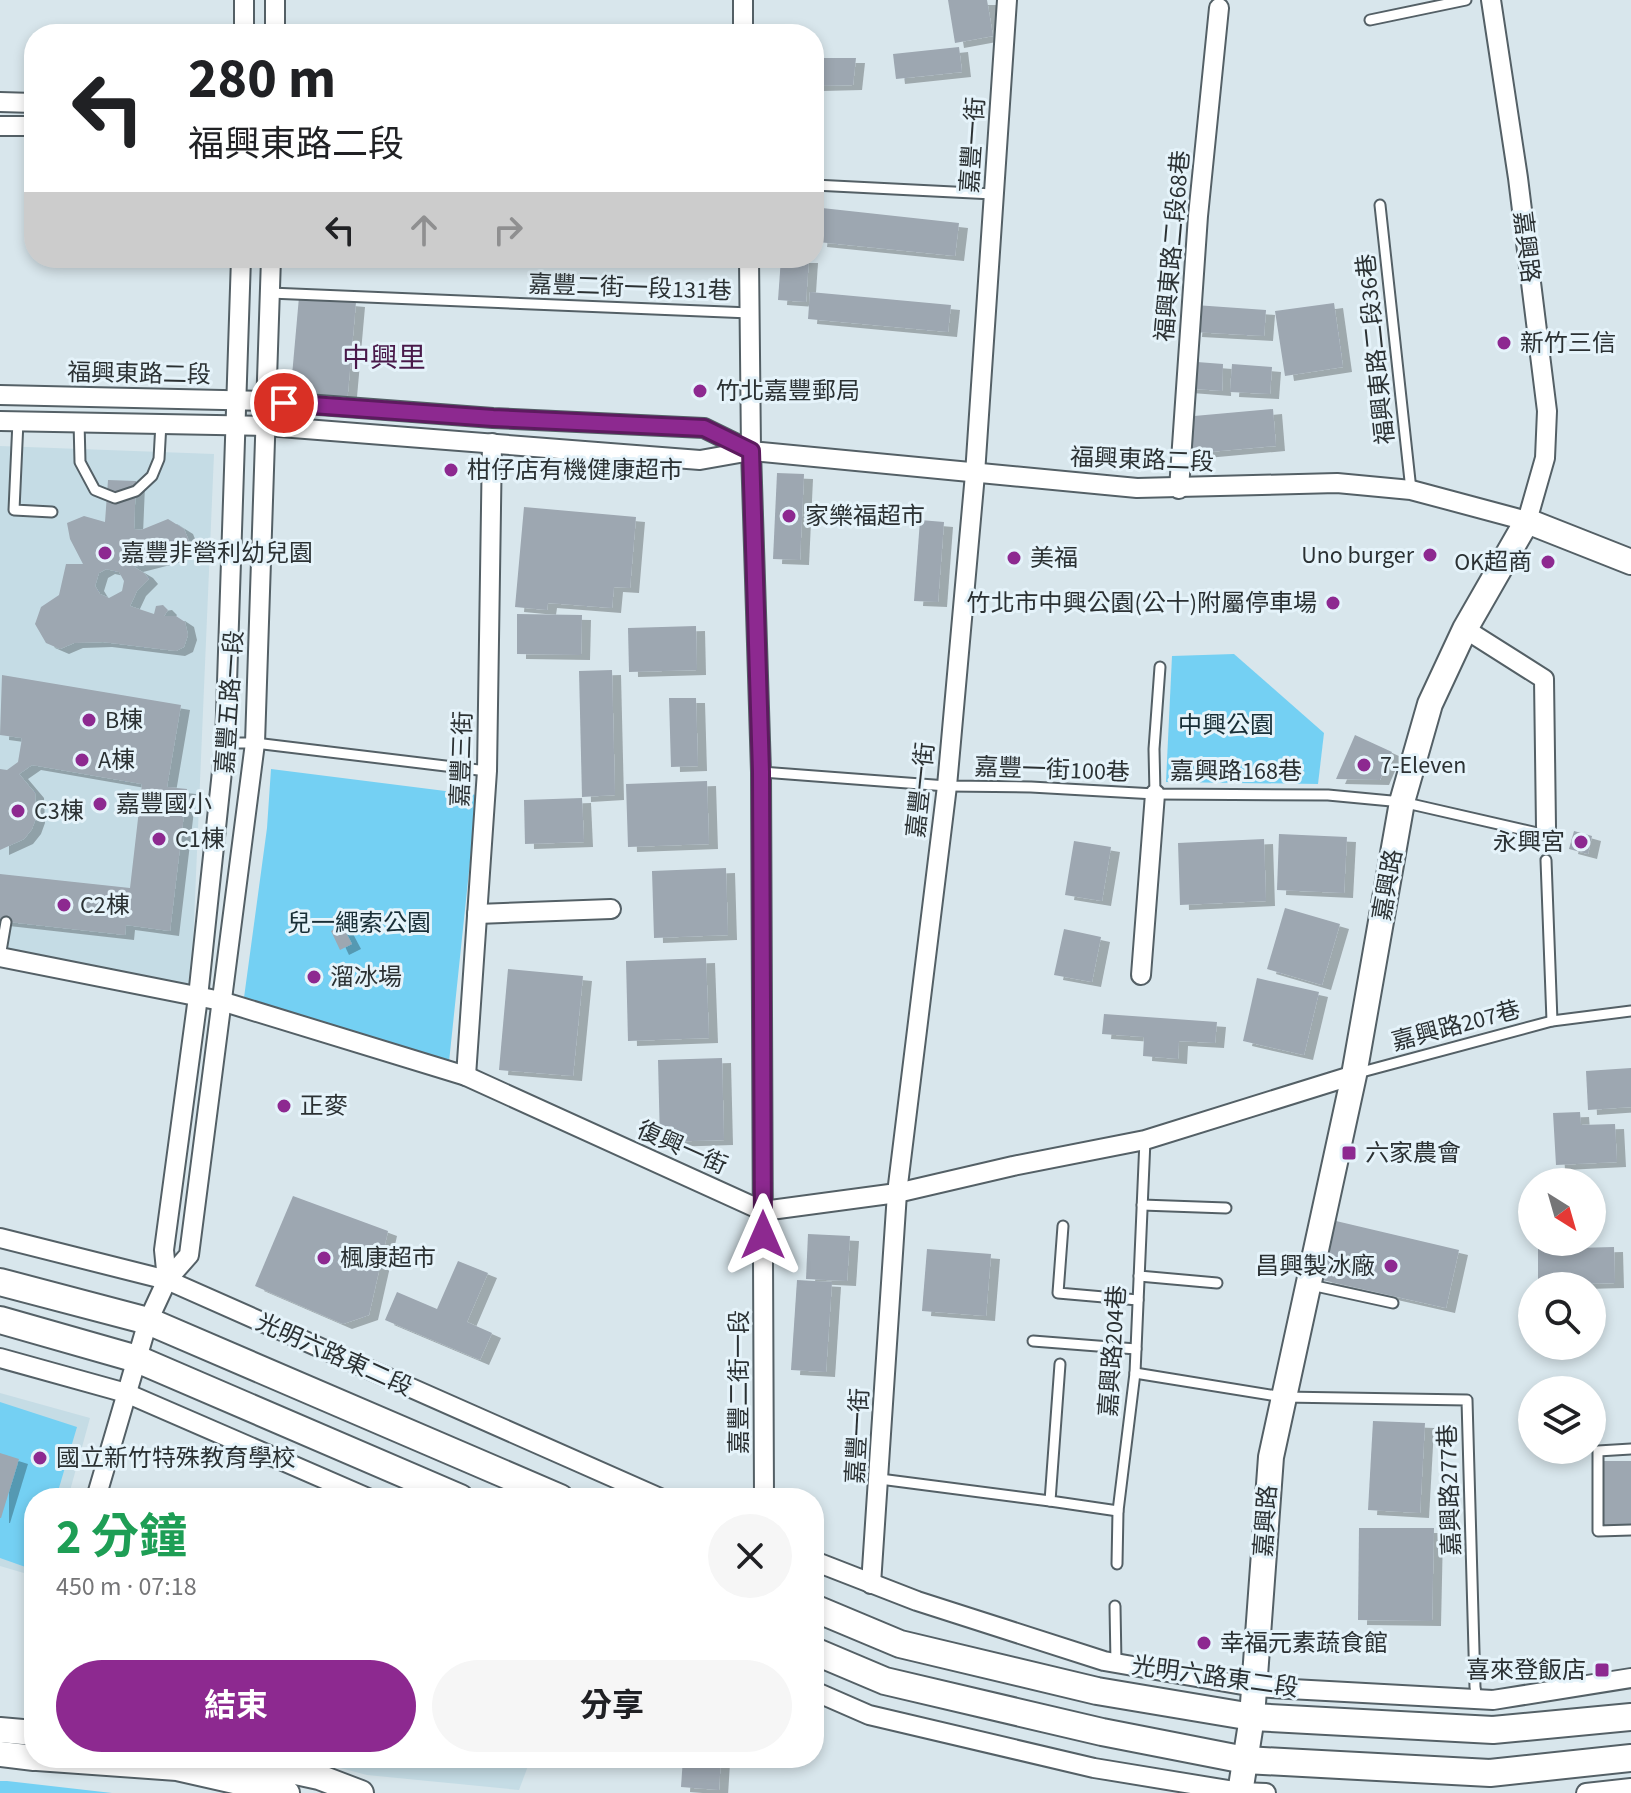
<!DOCTYPE html>
<html lang="zh-TW">
<meta charset="utf-8">
<style>
body{margin:0;font-family:"Source Sans 3","Noto Sans TC",sans-serif;background:#f6f6f6;color:#202124;height:100vh;display:flex;flex-direction:column;font-size:30px;white-space:nowrap}
*{box-sizing:border-box;margin:0}
p{font-size:26px;color:#757577}
.icon{flex:none;width:44px;height:44px;fill:none;stroke:currentColor;stroke-width:2;stroke-linecap:round;stroke-linejoin:round}
.map{position:relative;flex:1;overflow:hidden}
.side{position:absolute;left:24px;top:1488px;width:800px;height:280px;display:flex;flex-direction:column;background:#fff;border-radius:32px;box-shadow:0 4px 12px #0003}
.side>*{flex:none}
.guide{position:absolute;left:24px;top:24px;width:800px;height:244px;border-radius:32px;box-shadow:0 4px 12px #0003;background:#fff;color:#202124;overflow:hidden}
.needle{width:52px;rotate:143deg}
.fabs{position:absolute;left:1518px;top:1168px;display:grid;gap:16px}
.fabs a{display:grid;place-items:center;width:88px;height:88px;border-radius:50%;background:#fff;box-shadow:0 4px 12px #0003;font-size:40px}
.pin{position:absolute;display:grid;place-items:center;width:68px;height:68px;color:#fff;margin:-34px;border:4px solid #fff;border-radius:50%;box-shadow:0 2px 8px #0007}
.me{position:absolute;width:88px;margin:-44px;rotate:0deg;stroke-linejoin:round;filter:drop-shadow(0 0 6px #0008)}
.turn{display:flex;align-items:center;gap:28px;height:168px;padding:0 32px;font-size:36px}
.turn .icon{width:104px;height:104px;stroke-width:2.5}
.turn b{display:block;font-size:56px;line-height:68px}
.lanes{display:flex;align-items:center;height:76px;padding:0 32px;background:#0003;justify-content:center;gap:40px;direction:ltr}
.lanes .off{opacity:.35}
.round{display:grid;place-items:center;flex:none;width:84px;height:84px;border-radius:42px;background:#f6f6f6}
.head{display:flex;align-items:center;justify-content:space-between;height:136px;padding:0 32px}
h1{font-size:48px;font-weight:700;line-height:60px;color:#1e9e55}
.cta{display:flex;gap:16px;margin-top:auto;padding:16px 32px}
.cta a{flex:1;height:92px;border-radius:48px;background:#8d2990;color:#fff;font-size:32px;font-weight:700;line-height:92px;text-align:center}
.cta a+a{background:#f6f6f6;color:#202124}
.map>svg:first-child{display:block}
.built{fill:#c5dce5}
.green{fill:#74d0f3}
.building{fill:#9da7b1;fill-rule:evenodd;filter:url(#shadow)}
.lines{fill:none;stroke-linecap:round;stroke-linejoin:round}
.service-casing{stroke:#546066;stroke-width:13}
.minor-casing{stroke:#546066;stroke-width:22}
.tertiary-casing{stroke:#546066;stroke-width:28}
.secondary-casing{stroke:#546066;stroke-width:30}
.service{stroke:#fff;stroke-width:9}
.minor{stroke:#fff;stroke-width:18}
.tertiary{stroke:#fff;stroke-width:24}
.secondary{stroke:#fff;stroke-width:26}
.route-casing{stroke:#5c1b5e;stroke-width:20}
.route{stroke:#8d2990;stroke-width:14}
.poi-dot{fill:#8d2990;stroke:#e5f3fa;stroke-width:3}
.labels{text-anchor:middle;dominant-baseline:central;stroke-width:6;stroke-linejoin:round;paint-order:stroke}
.street-label{font-size:24px;fill:#2b3133;stroke:#e5f3fa}
.poi-label{font-size:24px;fill:#2b3133;stroke:#e5f3fa;text-anchor:start}
.park-label{font-size:24px;fill:#182e36;stroke:#e5f3fa}
.quarter-label{font-size:28px;fill:#49194a;stroke:#e5f3fa}
</style>
<div class="map">
<svg width="1631" height="1793" viewBox="0 0 1631 1793">
<defs>
<filter id="shadow"><feDropShadow dx="9" dy="5" stdDeviation="0" flood-color="#0004"/></filter>
</defs>
<rect width="100%" height="100%" fill="#d8e6ec"/>
<!-- built -->
<g class="built">
<path d="M0,446L214,454L191,992L0,949Z"/>
<path d="M0,1393L90,1418L68,1498H34V1576L0,1566Z"/>
<path d="M302,1758H531L519,1790L367,1775Z"/>
</g>
<!-- green -->
<g class="green">
<path d="M1234,654L1324,733L1318,784L1166,782L1172,656Z"/>
<path d="M271,769L477,795L449,1062L243,1005L267,828Z"/>
<path d="M0,1402L77,1427L56,1498H34V1570L0,1558Z"/>
<path d="M0,1781H7L112,1793H0Z"/>
</g>
<!-- building -->
<g class="building">
<path d="M948,0H987L993,36L955,43Z"/>
<path d="M959,47L962,72L896,79L893,54Z"/>
<path d="M814,58H856L853,85L814,86Z"/>
<path d="M822,208L959,223L955,256L818,242Z"/>
<path d="M781,258H809L806,302L778,300Z"/>
<path d="M810,292L951,305L948,332L808,319Z"/>
<path d="M299,297L356,302L347,403L290,398Z"/>
<path d="M1334,303L1343,367L1285,376L1275,311Z"/>
<path d="M1195,305L1266,310L1264,336L1193,332Z"/>
<path d="M1184,361L1223,364L1222,391L1183,388Z"/>
<path d="M1232,364L1272,367L1270,394L1230,392Z"/>
<path d="M1273,409L1276,446L1187,454L1183,417Z"/>
<path d="M777,473L804,474L800,560L773,559Z"/>
<path d="M108,480L136,481L134,529L141,530L168,519L184,529L191,546L177,556L134,567L144,573L149,579L137,591L130,606L154,614L156,606L163,605L168,610L164,616H176L185,622L188,635L184,647L176,651L103,642L74,643L60,649L46,643L35,624L41,607L59,595L66,564H83L70,539L67,523L84,516L105,522ZM106,569L119,572L124,581L122,591L109,598L100,594L95,586L99,573Z"/>
<path d="M524,507L636,517L630,588L614,587L612,608L548,603L547,610L515,607Z"/>
<path d="M920,520L944,522L938,602L914,601Z"/>
<path d="M517,614L582,615L581,655L517,654Z"/>
<path d="M696,626L697,670L629,672L628,628Z"/>
<path d="M612,670L615,795L582,797L579,671Z"/>
<path d="M2,675L181,705L167,787L187,789L170,931L126,925L125,935L0,921V874L130,888L142,784L32,765L19,774L35,793L36,818L32,829L24,839L0,850V769L7,770L18,762L22,738L0,735Z"/>
<path d="M669,698H696L698,766L671,767Z"/>
<path d="M1355,735L1392,752L1380,780L1336,779Z"/>
<path d="M707,781L709,844L628,847L626,784Z"/>
<path d="M582,798L584,842L525,844L524,800Z"/>
<path d="M1574,831L1592,836L1588,854L1569,849Z"/>
<path d="M1279,834L1347,837L1344,893L1277,890Z"/>
<path d="M1264,839L1266,901L1180,905L1178,843Z"/>
<path d="M1074,841L1111,847L1102,901L1065,895Z"/>
<path d="M726,868L728,935L654,938L652,871Z"/>
<path d="M1285,908L1340,924L1322,985L1267,969Z"/>
<path d="M342,925L352,944L340,950L331,931Z"/>
<path d="M1064,929L1101,937L1092,982L1054,975Z"/>
<path d="M706,958L709,1038L628,1041L626,961Z"/>
<path d="M508,969L583,976L573,1076L499,1070Z"/>
<path d="M1257,978L1319,992L1304,1055L1243,1041Z"/>
<path d="M1104,1014L1217,1022L1215,1043L1179,1041L1178,1059L1143,1056L1144,1037L1102,1034Z"/>
<path d="M722,1058L724,1140L660,1142L658,1060Z"/>
<path d="M1631,1068V1107L1588,1110L1586,1071Z"/>
<path d="M1580,1112L1581,1125L1615,1124L1617,1162L1556,1165L1553,1113Z"/>
<path d="M293,1196L388,1231L369,1315L343,1324L255,1286Z"/>
<path d="M1336,1221L1459,1250L1446,1308L1322,1280Z"/>
<path d="M808,1234L850,1236L847,1281L806,1279Z"/>
<path d="M1614,1247L1615,1283L1538,1285V1249Z"/>
<path d="M927,1249L991,1254L986,1316L922,1311Z"/>
<path d="M458,1261L488,1273L467,1322L492,1333L480,1360L385,1320L397,1292L437,1309Z"/>
<path d="M797,1280L832,1282L826,1372L791,1370Z"/>
<path d="M1373,1421L1425,1423L1420,1513L1368,1510Z"/>
<path d="M0,1453L19,1459L1,1518H0Z"/>
<rect x="1603" y="1461" width="28" height="66"/>
<path d="M1359,1528H1434L1432,1621L1358,1620Z"/>
<path d="M683,1758H721L719,1790L681,1787Z"/>
</g>
<g class="lines">
<!-- service casing -->
<g class="service-casing">
<g id="service">
<path d="M1370,20L1466,0"/>
<path d="M814,185L993,194"/>
<path d="M1380,205L1411,490"/>
<path d="M270,293L750,313"/>
<path d="M18,421L14,510L52,512"/>
<path d="M79,421L80,462L95,490L115,498L136,491L152,476L159,459L161,423"/>
<path d="M225,743H255L487,771"/>
<path d="M761,772L947,786L1031,787L1155,794L1328,795L1402,802L1546,835"/>
<path d="M1155,794L1154,749L1160,667"/>
<path d="M1546,860L1552,1021"/>
<path d="M0,957L6,922"/>
<path d="M1358,1073L1552,1021L1631,1011"/>
<path d="M1142,1205L1226,1208"/>
<path d="M1063,1226L1058,1293L1138,1300"/>
<path d="M1139,1276L1217,1283"/>
<path d="M1311,1285L1393,1303"/>
<path d="M1033,1341L1136,1349"/>
<path d="M1060,1364L1050,1501L1118,1511"/>
<path d="M1135,1373L1283,1397L1467,1400L1475,1687L1477,1699"/>
<path d="M1631,1449L1598,1451V1531L1631,1530"/>
<path d="M880,1479L1050,1501"/>
<path d="M1117,1564L1118,1511L1135,1373L1145,1140"/>
<path d="M1115,1606L1116,1663"/>
</g>
</g>
<!-- minor casing -->
<g class="minor-casing">
<g id="minor">
<path d="M244,0V34"/>
<path d="M275,0V34"/>
<path d="M743,0V34"/>
<path d="M0,102L34,103"/>
<path d="M0,126H34"/>
<path d="M749,258L751,451L761,772L764,1498"/>
<path d="M0,395L266,401L493,418L704,428L751,451"/>
<path d="M0,421L267,426L700,460L751,451L1137,488L1337,483L1411,490L1527,521L1545,458L1547,411L1518,178L1491,0"/>
<path d="M1179,489L1198,216L1219,8"/>
<path d="M1465,629L1544,679L1546,827"/>
<path d="M477,914L611,909"/>
<path d="M0,957L221,1001L466,1076L763,1211L897,1193L1013,1166L1145,1140L1354,1075"/>
<path d="M1141,975L1155,794"/>
<path d="M466,1076L487,771L492,443"/>
<path d="M0,1238L167,1280L660,1498"/>
<path d="M167,1280L164,1250L198,997L225,743L241,258"/>
<path d="M0,1358L126,1393L368,1498"/>
<path d="M96,1498L148,1321L167,1280L189,1255L255,743L271,258"/>
<path d="M814,1561L917,1601L1104,1661L1254,1687L1493,1700L1631,1678"/>
<path d="M871,1584L897,1193L947,786L975,474L1007,0"/>
<path d="M814,1691L869,1715L1094,1768L1240,1792L1266,1793"/>
<path d="M1586,1793L1631,1788"/>
</g>
</g>
<!-- tertiary casing -->
<g class="tertiary-casing">
<g id="tertiary">
<path d="M0,1730L34,1733"/>
<path d="M0,1754L34,1758"/>
<path d="M37,1758L177,1768L287,1793"/>
<path d="M231,1758L319,1777L361,1793"/>
<path d="M1240,1793L1252,1717L1271,1457L1354,1075L1402,802L1430,704L1465,629L1527,521L1631,562"/>
</g>
</g>
<!-- secondary casing -->
<g class="secondary-casing">
<g id="secondary">
<path d="M0,1282L148,1321L560,1498"/>
<path d="M0,1320L137,1359L460,1498"/>
<path d="M814,1608L900,1644L1097,1691L1252,1717L1493,1730L1631,1717"/>
<path d="M814,1651L885,1681L1102,1732L1245,1760L1490,1773L1631,1758"/>
</g>
</g>
<!-- service -->
<use href="#service" class="service"/>
<!-- minor -->
<use href="#minor" class="minor"/>
<!-- tertiary -->
<use href="#tertiary" class="tertiary"/>
<!-- secondary -->
<use href="#secondary" class="secondary"/>
</g>
<g class="lines">
<!-- route casing -->
<g class="route-casing">
<path id="route" d="M284,403L493,418L704,428L751,451L761,772L763,1235"/>
</g>
<!-- route -->
<use href="#route" class="route"/>
</g>
<!-- markers -->
<g class="poi-dot">
<circle cx="1504" cy="343" r="8"/>
<circle cx="700" cy="391" r="8"/>
<circle cx="451" cy="470" r="8"/>
<circle cx="789" cy="516" r="8"/>
<circle cx="105" cy="553" r="8"/>
<circle cx="1430" cy="555" r="8"/>
<circle cx="1014" cy="558" r="8"/>
<circle cx="1548" cy="562" r="8"/>
<circle cx="1333" cy="603" r="8"/>
<circle cx="89" cy="720" r="8"/>
<circle cx="82" cy="760" r="8"/>
<circle cx="1364" cy="765" r="8"/>
<circle cx="100" cy="804" r="8"/>
<circle cx="18" cy="811" r="8"/>
<circle cx="159" cy="839" r="8"/>
<circle cx="1581" cy="842" r="8"/>
<circle cx="64" cy="905" r="8"/>
<circle cx="314" cy="977" r="8"/>
<circle cx="284" cy="1106" r="8"/>
<rect x="1341" y="1145" width="16" height="16" rx="4"/>
<circle cx="324" cy="1258" r="8"/>
<circle cx="1391" cy="1266" r="8"/>
<circle cx="40" cy="1458" r="8"/>
<circle cx="1204" cy="1643" r="8"/>
<rect x="1594" y="1662" width="16" height="16" rx="4"/>
</g>
<g class="labels">
<!-- street labels -->
<g class="street-label">
<text transform="translate(973 145) rotate(-86)">嘉豐一街</text>
<text transform="translate(1173 246) rotate(-85)">福興東路二段68巷</text>
<text transform="translate(1526 247) rotate(83)">嘉興路</text>
<text transform="translate(630 288) rotate(2)">嘉豐二街一段131巷</text>
<text transform="translate(1376 349) rotate(-96)">福興東路二段36巷</text>
<text transform="translate(139 374) rotate(1)">福興東路二段</text>
<text transform="translate(1142 460) rotate(2)">福興東路二段</text>
<text transform="translate(230 702) rotate(-86)">嘉豐五路一段</text>
<text transform="translate(462 759) rotate(-88)">嘉豐三街</text>
<text transform="translate(1052 770) rotate(2)">嘉豐一街100巷</text>
<text x="1236" y="771">嘉興路168巷</text>
<text transform="translate(921 790) rotate(-84)">嘉豐一街</text>
<text transform="translate(1388 885) rotate(-80)">嘉興路</text>
<text transform="translate(1456 1026) rotate(-15)">嘉興路207巷</text>
<text transform="translate(682 1148) rotate(24)">復興一街</text>
<text transform="translate(1113 1351) rotate(-86)">嘉興路204巷</text>
<text transform="translate(334 1355) rotate(24)">光明六路東二段</text>
<text transform="translate(739 1382) rotate(-90)">嘉豐二街一段</text>
<text transform="translate(858 1436) rotate(-87)">嘉豐一街</text>
<text transform="translate(1450 1490) rotate(-92)">嘉興路277巷</text>
<text transform="translate(1266 1521) rotate(-86)">嘉興路</text>
<text transform="translate(1215 1677) rotate(8)">光明六路東二段</text>
</g>
<!-- poi labels -->
<g class="poi-label">
<text x="1520" y="343">新竹三信</text>
<text x="716" y="391">竹北嘉豐郵局</text>
<text x="467" y="470">柑仔店有機健康超市</text>
<text x="805" y="516">家樂福超市</text>
<text x="121" y="553">嘉豐非營利幼兒園</text>
<text x="1414" y="555" text-anchor="end">Uno burger</text>
<text x="1030" y="558">美福</text>
<text x="1532" y="562" text-anchor="end">OK超商</text>
<text x="1317" y="603" text-anchor="end">竹北市中興公園(公十)附屬停車場</text>
<text x="105" y="720">B棟</text>
<text x="98" y="760">A棟</text>
<text x="1380" y="765">7-Eleven</text>
<text x="116" y="804">嘉豐國小</text>
<text x="34" y="811">C3棟</text>
<text x="175" y="839">C1棟</text>
<text x="1565" y="842" text-anchor="end">永興宮</text>
<text x="80" y="905">C2棟</text>
<text x="330" y="977">溜冰場</text>
<text x="300" y="1106">正麥</text>
<text x="1365" y="1153">六家農會</text>
<text x="340" y="1258">楓康超市</text>
<text x="1375" y="1266" text-anchor="end">昌興製冰廠</text>
<text x="56" y="1458">國立新竹特殊教育學校</text>
<text x="1220" y="1643">幸福元素蔬食館</text>
<text x="1586" y="1670" text-anchor="end">喜來登飯店</text>
</g>
<!-- park labels -->
<g class="park-label">
<text x="1226" y="725">中興公園</text>
<text x="359" y="923">兒一繩索公園</text>
</g>
<!-- quarter labels -->
<g class="quarter-label">
<text x="384" y="358">中興里</text>
</g>
</g>
</svg>
<div class="fabs">
<a><svg class="needle" viewBox="-14 -14 28 28"><path d="M0-13l5 13h-10z" fill="#e53935"/><path d="M0 13l5-13h-10z" fill="#757577"/></svg></a>
<a><svg class="icon" aria-label="search" viewBox="0 0 24 24"><circle cx="10" cy="10" r="6"/><path d="M15 15l6 6"/></svg></a>
<a><svg class="icon" aria-label="layers" viewBox="0 0 24 24"><path d="M12 4l9 5-9 5-9-5zM3 14l9 5 9-5"/></svg></a>
</div>
<div class="pin" style="left:284px;top:403px;background:#d93025"><svg class="icon" aria-label="arrive" viewBox="0 0 24 24"><path d="M6 21V4h12l-3 4 3 4H6"/></svg></div>
<svg class="me" style="left:763px;top:1235px" viewBox="-20 -20 40 40"><path d="M0-17L14 15 0 8-14 15z" fill="#8d2990" stroke="#fff" stroke-width="4"/></svg>
<div class="guide">
<div class="turn"><svg class="icon" aria-label="left" viewBox="0 0 24 24"><path d="M17 20v-9H6M10 6l-5 5 5 5"/></svg><div><b>280 m</b>福興東路二段</div></div>
<div class="lanes"><svg class="icon" aria-label="left" viewBox="0 0 24 24"><path d="M17 20v-9H6M10 6l-5 5 5 5"/></svg><svg class="icon off" aria-label="ahead" viewBox="0 0 24 24"><path d="M12 20V5M6 11l6-6 6 6"/></svg><svg class="icon off" aria-label="right" viewBox="0 0 24 24"><path d="M7 20v-9h11M14 6l5 5-5 5"/></svg></div>
</div>
<section class="side">
<div class="head"><div><h1>2 分鐘</h1><p>450 m · 07:18</p></div><a class="round"><svg class="icon" aria-label="close" viewBox="0 0 24 24"><path d="M6 6l12 12M18 6L6 18"/></svg></a></div>
<div class="cta"><a>結束</a><a>分享</a></div>
</section>
</div>
